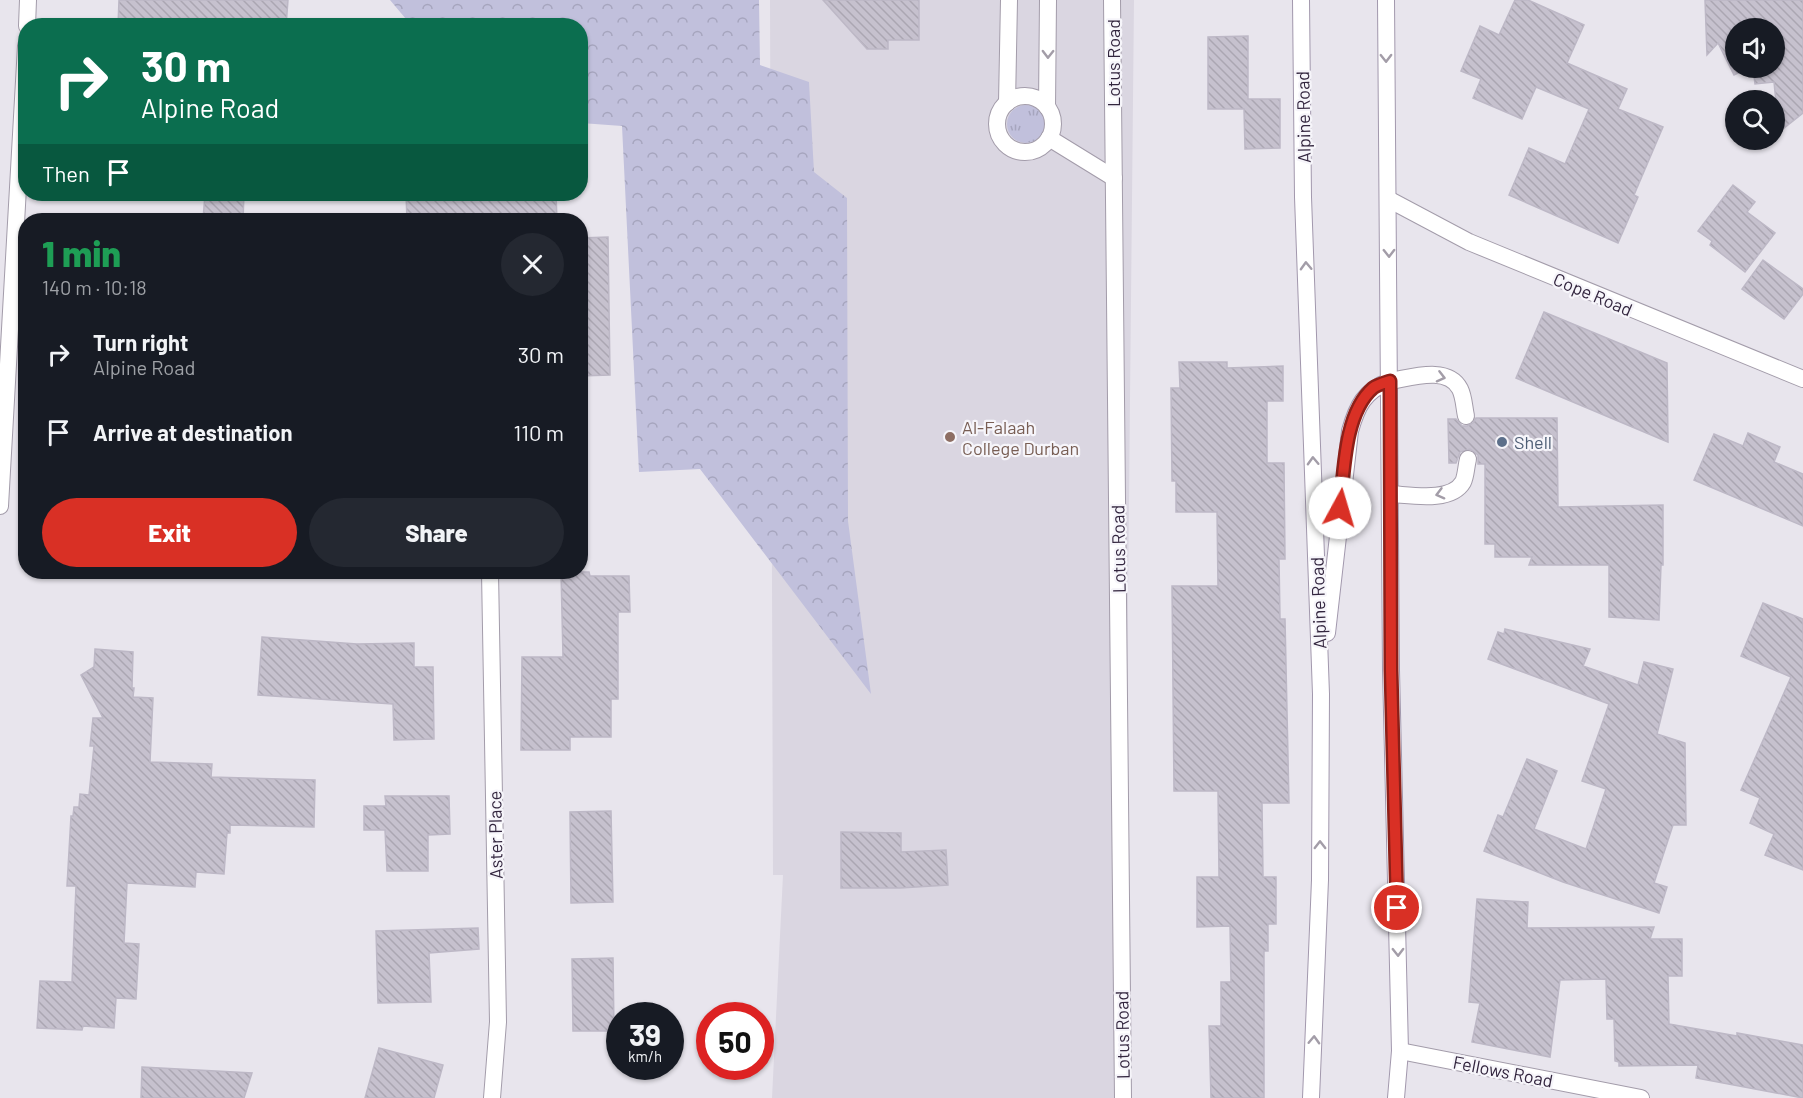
<!DOCTYPE html>
<meta charset="utf-8">
<style>
body{margin:0;font-family:Barlow,sans-serif;background:#242831;color:#f1f3f6;height:100vh;display:flex;flex-direction:column;font-size:22px;white-space:nowrap}
*{box-sizing:border-box;margin:0}
p{font-size:20px;color:#9ea1a6}
.icon{flex:none;width:33px;height:33px;fill:none;stroke:currentColor;stroke-width:2;stroke-linecap:round;stroke-linejoin:round}
.map{position:relative;flex:1;overflow:hidden}
.side{position:absolute;left:18px;top:213px;width:570px;height:366px;display:flex;flex-direction:column;background:#171b24;border-radius:24px;box-shadow:0 2px 4px #0004}
.side>*{flex:none}
.hud{position:absolute;left:18px;top:18px;width:570px;height:183px;border-radius:24px;box-shadow:0 2px 4px #0004;background:#0b6e4f;color:#fff;overflow:hidden}
.buttons{position:absolute;left:1725px;top:18px;display:grid;gap:12px}
.buttons a{display:grid;place-items:center;width:60px;height:60px;border-radius:50%;background:#171b24;box-shadow:0 2px 4px #0004;font-size:30px}
.speed{position:absolute;left:606px;top:1002px;display:flex;gap:12px;font-size:30px;font-weight:700;text-align:center}
.speed>*{display:grid;place-content:center;width:78px;height:78px;border-radius:50%;background:#171b24;box-shadow:0 2px 4px #0004;line-height:1}
.speed small{font-size:15px;font-weight:400}
.speed .limit{border:9px solid #d22;background:#fff;color:#111}
.pin{position:absolute;display:grid;place-items:center;width:51px;height:51px;color:#fff;margin:-26px;border:3px solid #fff;border-radius:50%;box-shadow:0 2px 6px #0007}
.me{position:absolute;width:66px;margin:-33px;rotate:6deg;stroke-linejoin:round;filter:drop-shadow(0 0 4px #0008)}
.turn{display:flex;align-items:center;gap:21px;height:126px;padding:0 24px;font-size:27px}
.turn .icon{width:78px;height:78px;stroke-width:2.5}
.turn b{display:block;font-size:42px;line-height:51px}
.then{display:flex;align-items:center;height:57px;padding:0 24px;background:#0003;gap:12px;font-size:22px}
.round{display:grid;place-items:center;flex:none;width:63px;height:63px;border-radius:32px;background:#242831}
.headline{display:flex;align-items:center;justify-content:space-between;height:102px;padding:0 24px}
h1{font-size:36px;font-weight:800;line-height:45px;color:#1e9e55}
.cta{display:flex;gap:12px;margin-top:auto;padding:12px 24px}
.cta a{flex:1;height:69px;border-radius:36px;background:#d93025;color:#fff;font-size:24px;font-weight:800;line-height:69px;text-align:center}
.cta a+a{background:#242831;color:#f1f3f6}
ul{padding:0;list-style:none}
li{display:flex;align-items:center;gap:18px;height:78px;padding:0 24px}
li div{flex:1}
li b{display:block;font-size:22px}
li em{font-style:normal}
.map>svg:first-child{display:block}
.built{fill:#dad6e1}
.grass{fill:url(#grass-tufts)}
.forest{fill:url(#forest-crowns)}
.building{fill:url(#building-back-hatch);stroke:#bdb8c6;stroke-width:1.5}
.lines{fill:none;stroke-linecap:round;stroke-linejoin:round}
.service-casing{stroke:#a39caa;stroke-width:18}
.minor-casing{stroke:#a39caa;stroke-width:18}
.secondary-casing{stroke:#a298ad;stroke-width:18}
.service{stroke:#fff;stroke-width:16}
.minor{stroke:#fff;stroke-width:16}
.secondary{stroke:#fff;stroke-width:16}
.oneway{stroke:#a39da8}
.route-casing{stroke:#8d1f18;stroke-width:15}
.route{stroke:#d93025;stroke-width:10}
.education-dot{fill:#8d6e63;stroke:#f6f5fa;stroke-width:2}
.service-dot{fill:#5c6f8a;stroke:#f6f5fa;stroke-width:2}
.labels{text-anchor:middle;dominant-baseline:central;stroke-width:4.5;stroke-linejoin:round;paint-order:stroke}
.street-label{font-size:18px;fill:#32253e;stroke:#f6f5fa}
.education-label{font-size:18px;fill:#785e54;stroke:#f6f5fa;text-anchor:start}
.service-label{font-size:18px;fill:#4e5e75;stroke:#f6f5fa;text-anchor:start}
</style>
<div class="map">
<svg width="1803" height="1098" viewBox="0 0 1803 1098">
<defs>
<pattern id="grass-tufts" width="24" height="20" patternUnits="userSpaceOnUse" patternTransform="scale(1.5)"><rect width="24" height="20" fill="#c1c0dc"/><path d="M3 7l-1-3M5 7V3M7 7l1-3M15 17l-1-3M17 17v-4M19 17l1-3" fill="none" stroke="#a6a5be"/></pattern>
<pattern id="forest-crowns" width="20" height="18" patternUnits="userSpaceOnUse" patternTransform="scale(1.5)"><rect width="20" height="18" fill="#c1c0dc"/><path d="M2 6a3 3 0 1 1 6 0M12 15a3 3 0 1 1 6 0" fill="none" stroke="#a6a5be"/></pattern>
<pattern id="building-back-hatch" width="6" height="6" patternUnits="userSpaceOnUse" patternTransform="scale(1.5)"><rect width="6" height="6" fill="#c6c1ce"/><path d="M-1 5l2 2M0 0l6 6M5-1l2 2" fill="none" stroke="#aba6b2"/></pattern>
</defs>
<rect width="100%" height="100%" fill="#e8e5ed"/>
<!-- built -->
<path class="built" d="M770,0H1134L1123,1098H772L783,875H773Z"/>
<!-- grass -->
<circle class="grass" cx="1026" cy="124" r="19"/>
<!-- forest -->
<path class="forest" d="M390,0H759L760,65L809,82L814,172L847,198L848,521L871,694L700,469L639,472L622,126L581,123L580,26L411,25Z"/>
<!-- building -->
<g class="building">
<path d="M119,0H288L286,26H118Z"/>
<path d="M823,0H919V40H888V49H867Z"/>
<path d="M1515,0H1528L1584,25L1567,63L1627,89L1618,109L1663,127L1634,195L1638,197L1618,243L1509,195L1529,148L1565,164L1589,109L1536,87L1522,119L1473,98L1481,79L1461,71L1480,26L1499,35Z"/>
<path d="M1705,0H1803V113L1779,132L1774,82L1755,84L1753,68H1774V28H1736V68H1748L1734,75L1718,43L1707,55Z"/>
<path d="M1248,36V99H1280V148L1245,149L1244,109H1208V37Z"/>
<path d="M1733,185L1755,202L1747,212L1775,233L1745,272L1710,245L1712,241L1698,231Z"/>
<path d="M205,194H244L243,220H203Z"/>
<path d="M406,194H556L557,220H407Z"/>
<path d="M608,237L610,375L580,376V238Z"/>
<path d="M1763,260L1803,289V294L1784,319L1742,289Z"/>
<path d="M1544,312L1667,363L1668,442L1516,378Z"/>
<path d="M1179,362H1227V368L1283,366V401H1267V463H1284L1285,559H1279L1280,619H1285L1289,803H1262L1263,877H1276V924H1268V951H1264V1098H1211L1209,1026H1221V982H1231L1230,926L1197,927V877H1219L1218,791H1174L1172,586H1218L1217,512H1176V481H1172L1171,388H1180Z"/>
<path d="M1476,418H1557L1558,507L1663,505V565H1661L1659,620L1609,617V565H1529L1532,557H1495V544H1485V464H1478V455L1470,449L1460,452L1456,463H1449L1448,419H1456L1462,426H1467L1473,423Z"/>
<path d="M1748,433L1780,447L1774,462L1803,474V526L1694,480L1714,434L1743,446Z"/>
<path d="M561,572H589L590,576H629L630,612H618V699H611V737H570V750H521L522,657H563Z"/>
<path d="M1763,603L1803,619V870L1765,855L1774,834L1750,823L1760,798L1741,790L1791,677L1741,656Z"/>
<path d="M1505,629L1590,649L1583,666L1638,685L1644,662L1673,669L1657,734L1685,743L1686,825H1673L1654,883L1667,887L1659,913L1563,882L1484,851L1498,815L1503,817L1527,759L1557,771L1534,829L1586,849L1606,789L1582,781L1609,704L1488,659L1498,632L1504,634Z"/>
<path d="M262,637L357,644L414,643V667H433L434,739L394,740L393,704L258,695Z"/>
<path d="M95,649L133,652L132,688H134L133,697L153,698L150,762L212,764L211,777L315,780L314,827L230,825V833H227L224,874L196,872L195,887L127,883L124,943L139,944L136,999L116,998L114,1028L83,1026L82,1030L37,1028L40,981L72,982L76,886H67L71,816H73L74,807H79L80,794L89,795L94,746H90L93,718H103L81,675L94,667Z"/>
<path d="M385,796H449L450,834L428,835V871H387L385,830H364V806H386Z"/>
<path d="M611,811L613,902L571,903L570,812Z"/>
<path d="M841,832L901,833V852L946,850L948,885L900,888H841Z"/>
<path d="M1477,899L1528,902L1527,928L1654,927L1650,939H1682V976H1668L1669,1024L1737,1036V1033L1803,1045V1098L1696,1078L1698,1065L1619,1066V1062L1615,1061L1614,1019H1607L1606,979L1560,980L1550,1057L1472,1042L1480,1003L1469,1002Z"/>
<path d="M478,928L479,949L429,953L431,1002L378,1003L376,931Z"/>
<path d="M613,958L614,1031H573L572,959Z"/>
<path d="M379,1048L443,1065L434,1098H365Z"/>
<path d="M142,1067L252,1073L244,1098H141Z"/>
</g>
<g class="lines">
<!-- service casing -->
<g class="service-casing">
<g id="service">
<circle cx="1025" cy="124" r="28"/>
<path d="M1007,103L1009,0"/>
<path d="M1047,107L1048,0"/>
<path d="M1049,138L1114,178"/>
<path d="M1390,381C1410,378 1448,365 1460,389C1464,397 1464,407 1466,416"/>
<path d="M1391,494C1410,495 1451,503 1463,482C1466,476 1466,467 1468,459"/>
</g>
</g>
<!-- minor casing -->
<g class="minor-casing">
<g id="minor">
<path d="M1112,0L1123,1098"/>
<path d="M27,26L28,0"/>
<path d="M1388,199L1469,242L1803,379"/>
<path d="M0,506L26,46"/>
<path d="M490,572L498,1022L492,1098"/>
<path d="M1400,1051L1641,1098"/>
</g>
</g>
<!-- secondary casing -->
<g class="secondary-casing">
<g id="secondary">
<path d="M1301,0L1303,197L1321,694L1320,880L1311,1098"/>
<path d="M1386,0L1391,670L1400,1051L1396,1098"/>
<path d="M1327,633L1350,431C1357,406 1364,391 1390,381"/>
</g>
</g>
<!-- service -->
<use href="#service" class="service"/>
<!-- minor -->
<use href="#minor" class="minor"/>
<!-- secondary -->
<use href="#secondary" class="secondary"/>
</g>
<!-- one-way arrows -->
<defs><path id="oneway-chevron" d="M-2-3.5L2.5 0L-2 3.5" fill="none" stroke-width="1.6" stroke-linecap="round" stroke-linejoin="round" transform="scale(1.5)"/></defs>
<g class="oneway">
<use href="#oneway-chevron" transform="translate(1048 54) rotate(91)"/>
<use href="#oneway-chevron" transform="translate(1386 58) rotate(89)"/>
<use href="#oneway-chevron" transform="translate(1389 253) rotate(89)"/>
<use href="#oneway-chevron" transform="translate(1306 266) rotate(-92)"/>
<use href="#oneway-chevron" transform="translate(1441 377) rotate(14)"/>
<use href="#oneway-chevron" transform="translate(1313 461) rotate(-92)"/>
<use href="#oneway-chevron" transform="translate(1440 494) rotate(165)"/>
<use href="#oneway-chevron" transform="translate(1320 845) rotate(-90)"/>
<use href="#oneway-chevron" transform="translate(1398 952) rotate(89)"/>
<use href="#oneway-chevron" transform="translate(1314 1040) rotate(-88)"/>
</g>
<g class="lines">
<!-- route casing -->
<g class="route-casing">
<path id="route" d="M1340,508C1344,472 1344,413 1373,388C1377,385 1384,383 1390,381L1391,670L1397,908"/>
</g>
<!-- route -->
<use href="#route" class="route"/>
</g>
<!-- markers -->
<circle class="education-dot" cx="950" cy="437" r="6"/>
<circle class="service-dot" cx="1502" cy="442" r="6"/>
<g class="labels">
<!-- street labels -->
<g class="street-label">
<text transform="translate(1113 63) rotate(-90)">Lotus Road</text>
<text transform="translate(1303 117) rotate(-91)">Alpine Road</text>
<text transform="translate(1593 294) rotate(23)">Cope Road</text>
<text transform="translate(1118 549) rotate(-91)">Lotus Road</text>
<text transform="translate(1318 603) rotate(-92)">Alpine Road</text>
<text transform="translate(495 835) rotate(-91)">Aster Place</text>
<text transform="translate(1122 1035) rotate(-91)">Lotus Road</text>
<text transform="translate(1503 1071) rotate(11)">Fellows Road</text>
</g>
<!-- education labels -->
<g class="education-label">
<text x="962" y="427">Al-Falaah<tspan x="962" dy="21">College Durban</tspan></text>
</g>
<!-- service labels -->
<g class="service-label">
<text x="1514" y="442">Shell</text>
</g>
</g>
</svg>
<div class="buttons">
<a><svg class="icon" aria-label="sound" viewBox="0 0 24 24"><path d="M4 9h4l5-4v14l-5-4H4zM17 9q2 3 0 6"/></svg></a>
<a><svg class="icon" aria-label="search" viewBox="0 0 24 24"><circle cx="10" cy="10" r="6"/><path d="M15 15l6 6"/></svg></a>
</div>
<div class="speed"><div>39<small>km/h</small></div><div class="limit">50</div></div>
<div class="pin" style="left:1397px;top:908px;background:#d93025"><svg class="icon" aria-label="arrive" viewBox="0 0 24 24"><path d="M6 21V4h12l-3 4 3 4H6"/></svg></div>
<svg class="me" style="left:1340px;top:508px" viewBox="-20 -20 40 40"><circle r="19" fill="#fff"/><path d="M0-13L10 11 0 6-10 11z" fill="#d93025"/></svg>
<div class="hud">
<div class="turn"><svg class="icon" aria-label="right" viewBox="0 0 24 24"><path d="M7 20v-9h11M14 6l5 5-5 5"/></svg><div><b>30 m</b>Alpine Road</div></div>
<div class="then">Then<svg class="icon" aria-label="arrive" viewBox="0 0 24 24"><path d="M6 21V4h12l-3 4 3 4H6"/></svg></div>
</div>
<section class="side">
<div class="headline"><div><h1>1 min</h1><p>140 m · 10:18</p></div><a class="round"><svg class="icon" aria-label="close" viewBox="0 0 24 24"><path d="M6 6l12 12M18 6L6 18"/></svg></a></div>
<ul>
<li><svg class="icon" aria-label="right" viewBox="0 0 24 24"><path d="M7 20v-9h11M14 6l5 5-5 5"/></svg><div><b>Turn right</b><p>Alpine Road</p></div><em>30 m</em></li>
<li><svg class="icon" aria-label="arrive" viewBox="0 0 24 24"><path d="M6 21V4h12l-3 4 3 4H6"/></svg><div><b>Arrive at destination</b></div><em>110 m</em></li>
</ul>
<div class="cta"><a>Exit</a><a>Share</a></div>
</section>
</div>
